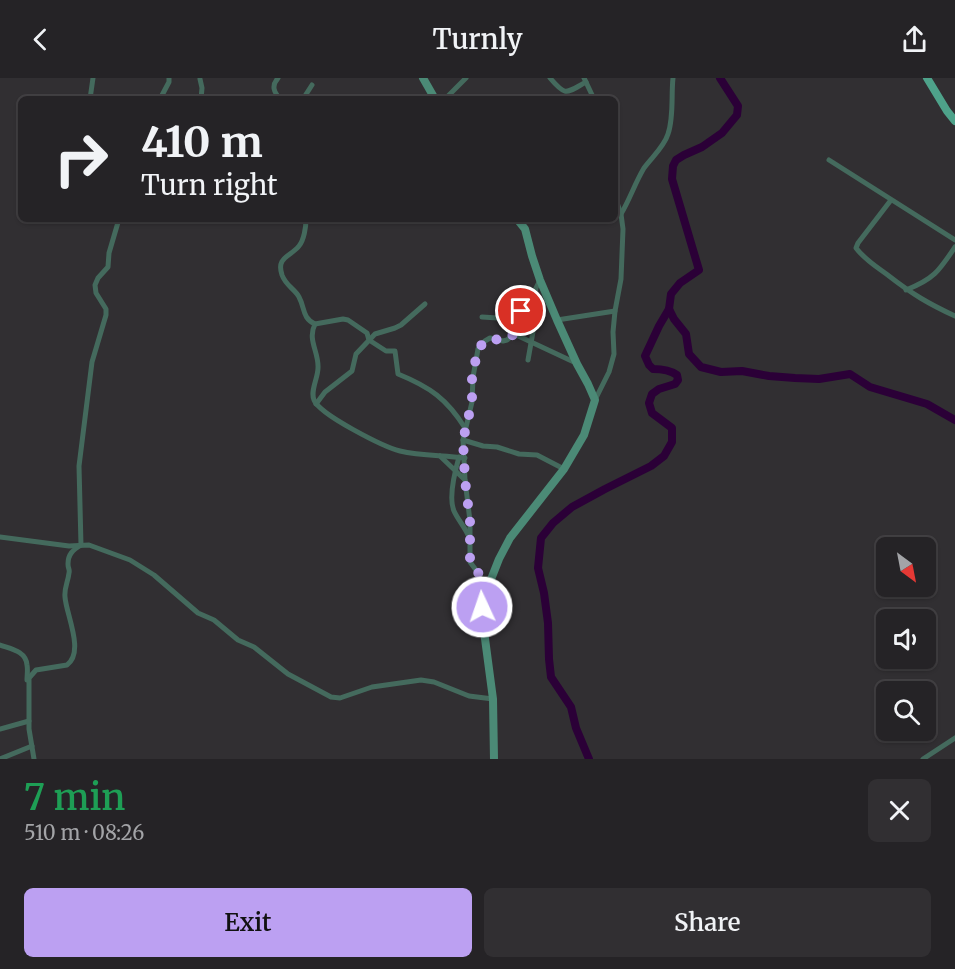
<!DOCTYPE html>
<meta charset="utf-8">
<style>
body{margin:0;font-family:Merriweather,serif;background:#312f32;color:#f1f3f6;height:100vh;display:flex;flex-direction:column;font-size:22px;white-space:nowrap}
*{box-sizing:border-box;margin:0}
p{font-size:20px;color:#a3a4a7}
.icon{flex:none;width:33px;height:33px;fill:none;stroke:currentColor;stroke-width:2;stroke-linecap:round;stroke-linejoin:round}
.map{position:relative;height:681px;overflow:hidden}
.drawer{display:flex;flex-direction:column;background:#252326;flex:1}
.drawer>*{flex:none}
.guide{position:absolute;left:18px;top:18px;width:600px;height:126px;border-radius:9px;box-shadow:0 2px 4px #0004,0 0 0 2px #424043;background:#252326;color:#f1f3f6;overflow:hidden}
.needle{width:39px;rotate:148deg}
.buttons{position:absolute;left:876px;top:459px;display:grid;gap:12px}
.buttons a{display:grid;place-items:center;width:60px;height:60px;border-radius:9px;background:#252326;box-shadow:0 2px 4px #0004,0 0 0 2px #424043;font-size:30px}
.pin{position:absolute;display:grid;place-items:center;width:51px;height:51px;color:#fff;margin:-26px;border:3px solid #fff;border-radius:50%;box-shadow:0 2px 6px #0007}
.me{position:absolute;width:66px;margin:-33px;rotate:357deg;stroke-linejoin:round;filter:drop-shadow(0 0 4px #0008)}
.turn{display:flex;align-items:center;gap:21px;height:126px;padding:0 24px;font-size:27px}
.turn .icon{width:78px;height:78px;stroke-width:2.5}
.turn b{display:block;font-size:42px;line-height:51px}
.round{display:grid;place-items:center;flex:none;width:63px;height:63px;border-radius:9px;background:#312f32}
.overview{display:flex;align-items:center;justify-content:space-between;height:102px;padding:0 24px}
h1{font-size:36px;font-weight:600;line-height:45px;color:#1e9e55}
.cta{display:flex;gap:12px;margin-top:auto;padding:12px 24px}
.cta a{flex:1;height:69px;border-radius:9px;background:#bca0f2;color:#111;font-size:24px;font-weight:600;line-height:69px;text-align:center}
.cta a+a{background:#312f32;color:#f1f3f6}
header{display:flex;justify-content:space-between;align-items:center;height:78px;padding:0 24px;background:#252326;font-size:27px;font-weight:600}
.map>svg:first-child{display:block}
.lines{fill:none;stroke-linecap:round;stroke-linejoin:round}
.river{stroke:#2b0037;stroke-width:8}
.street{stroke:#446a5d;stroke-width:5}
.secondary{stroke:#4b8a76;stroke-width:8}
.primary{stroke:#4ea28a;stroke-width:8}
.route{stroke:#bca0f2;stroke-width:10;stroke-dasharray:0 18}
</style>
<header><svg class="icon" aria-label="back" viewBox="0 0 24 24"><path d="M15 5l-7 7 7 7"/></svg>Turnly<svg class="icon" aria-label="share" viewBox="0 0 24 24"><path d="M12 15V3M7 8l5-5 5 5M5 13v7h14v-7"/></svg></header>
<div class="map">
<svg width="955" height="681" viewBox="0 0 955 681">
<rect width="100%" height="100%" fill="#312f32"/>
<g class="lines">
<!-- river -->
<g class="river">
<path d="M720,0L738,28L737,37L722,55L702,69L684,77L676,82L673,88L672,101L699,192L680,205L671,216L669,231L674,241L686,256L689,276L701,289L721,294L742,293L769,298L795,300L819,301L850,296L870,309L927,326L955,342"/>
<path d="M589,681L576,650L571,629L551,599L549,581L548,545L544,515L538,490L541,460L553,445L572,429L605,411L651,388L664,378L672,364V350L652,335L649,325L652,316L659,311L675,306L678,302L677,297C670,292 661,291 653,291L649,287L645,278L659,248L669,231"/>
</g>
<!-- street -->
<g class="street">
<path d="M278,0C271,8 274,14 280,21"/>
<path d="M550,0C566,19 566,15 586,4"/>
<path d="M584,0L594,21"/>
<path d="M200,1L202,10L201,21"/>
<path d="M90,21L93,0"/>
<path d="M160,21L169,4V0"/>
<path d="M303,21L312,7"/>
<path d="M445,21L466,0"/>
<path d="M829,82L955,162"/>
<path d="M891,122L858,165L856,170C865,182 877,189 889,198C912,216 929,226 955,238"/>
<path d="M621,136C630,121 635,105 644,90C652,79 664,69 668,56C674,39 671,18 673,0"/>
<path d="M306,141C306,149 304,162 299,168C290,179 276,179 282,197C286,208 295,211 299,219C305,230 302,240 315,246C307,262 319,274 318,290C318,300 310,313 314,322C320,337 384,369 400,373C421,378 443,377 465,380"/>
<path d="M906,212C934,201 939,193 955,169"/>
<path d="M482,239L498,240L515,234L528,233L533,230L536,210L540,202"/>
<path d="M557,242L615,233"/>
<path d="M315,246L343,241L348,242L367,255L369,262L386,273H395L398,296C430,309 447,321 465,350"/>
<path d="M514,256L576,285"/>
<path d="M528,282L534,248L533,230"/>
<path d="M595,322L609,294L614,276L613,254L615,233L621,201L623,151L621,136L615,119"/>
<path d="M316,326L325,314L352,293L356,276L375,256L395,250L401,247L425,226"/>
<path d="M463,362L483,368L497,369L519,376L537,377L564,391"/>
<path d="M440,378L465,402"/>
<path d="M459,379C455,393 448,419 454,433C458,442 465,449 469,459"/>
<path d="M0,459L69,468L89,467L130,482L154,497L198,535L214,542L238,562L254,569L288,596L331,619L340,620L372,609L421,602L434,604L469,618L493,621"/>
<path d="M486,514L479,496L470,484V443L465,402L463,362L472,324L473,299L478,271L485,263L490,260L503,263L507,262L514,256L519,244L521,233"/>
<path d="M0,567C11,571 26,573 27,587C28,592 27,597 27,602"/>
<path d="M0,651L29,643"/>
<path d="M0,681L32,668"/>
<path d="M34,681L29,651V600L36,592L67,587C85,574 66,536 65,519C64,510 68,504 69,495C70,491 68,491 68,486C68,476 73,472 81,467L79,388L92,284L106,237V231L96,215L95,207L98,200L108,189L109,175L119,141"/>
<path d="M923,681L955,660"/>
</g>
<!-- secondary -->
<g class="secondary">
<path d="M423,0L435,21"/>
<path d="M494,681L493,621L482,538L486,514L499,481L510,460L564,391L584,357L595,322L588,306L577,286L557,242L540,202L532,178L525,151L517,141"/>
</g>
<!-- primary -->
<path class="primary" d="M927,0L947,33L955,43"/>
</g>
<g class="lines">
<!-- route -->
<path class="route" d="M482,529L486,514L479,496L470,484V443L465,402L463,362L472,324V299L478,271L485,263L490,260L503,263L507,262L514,256L519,244L521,233"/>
</g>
</svg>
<div class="buttons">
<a><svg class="needle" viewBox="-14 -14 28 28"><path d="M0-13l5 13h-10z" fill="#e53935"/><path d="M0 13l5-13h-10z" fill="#a3a4a7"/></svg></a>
<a><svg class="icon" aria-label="sound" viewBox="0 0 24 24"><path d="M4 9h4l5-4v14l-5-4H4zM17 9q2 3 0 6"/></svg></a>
<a><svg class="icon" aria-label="search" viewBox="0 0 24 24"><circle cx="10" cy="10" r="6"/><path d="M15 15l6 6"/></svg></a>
</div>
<div class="pin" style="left:521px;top:233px;background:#d93025"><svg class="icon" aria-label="arrive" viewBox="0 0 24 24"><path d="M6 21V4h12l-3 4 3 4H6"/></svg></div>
<svg class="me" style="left:482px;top:529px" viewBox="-20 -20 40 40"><circle r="17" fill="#bca0f2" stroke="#fff" stroke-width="3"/><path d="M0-11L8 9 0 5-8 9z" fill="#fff"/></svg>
<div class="guide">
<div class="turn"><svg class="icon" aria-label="right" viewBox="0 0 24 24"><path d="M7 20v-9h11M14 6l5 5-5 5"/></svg><div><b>410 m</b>Turn right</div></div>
</div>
</div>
<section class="drawer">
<div class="overview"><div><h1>7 min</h1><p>510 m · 08:26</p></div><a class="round"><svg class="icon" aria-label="close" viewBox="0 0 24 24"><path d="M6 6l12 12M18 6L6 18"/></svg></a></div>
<div class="cta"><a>Exit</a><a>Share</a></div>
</section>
